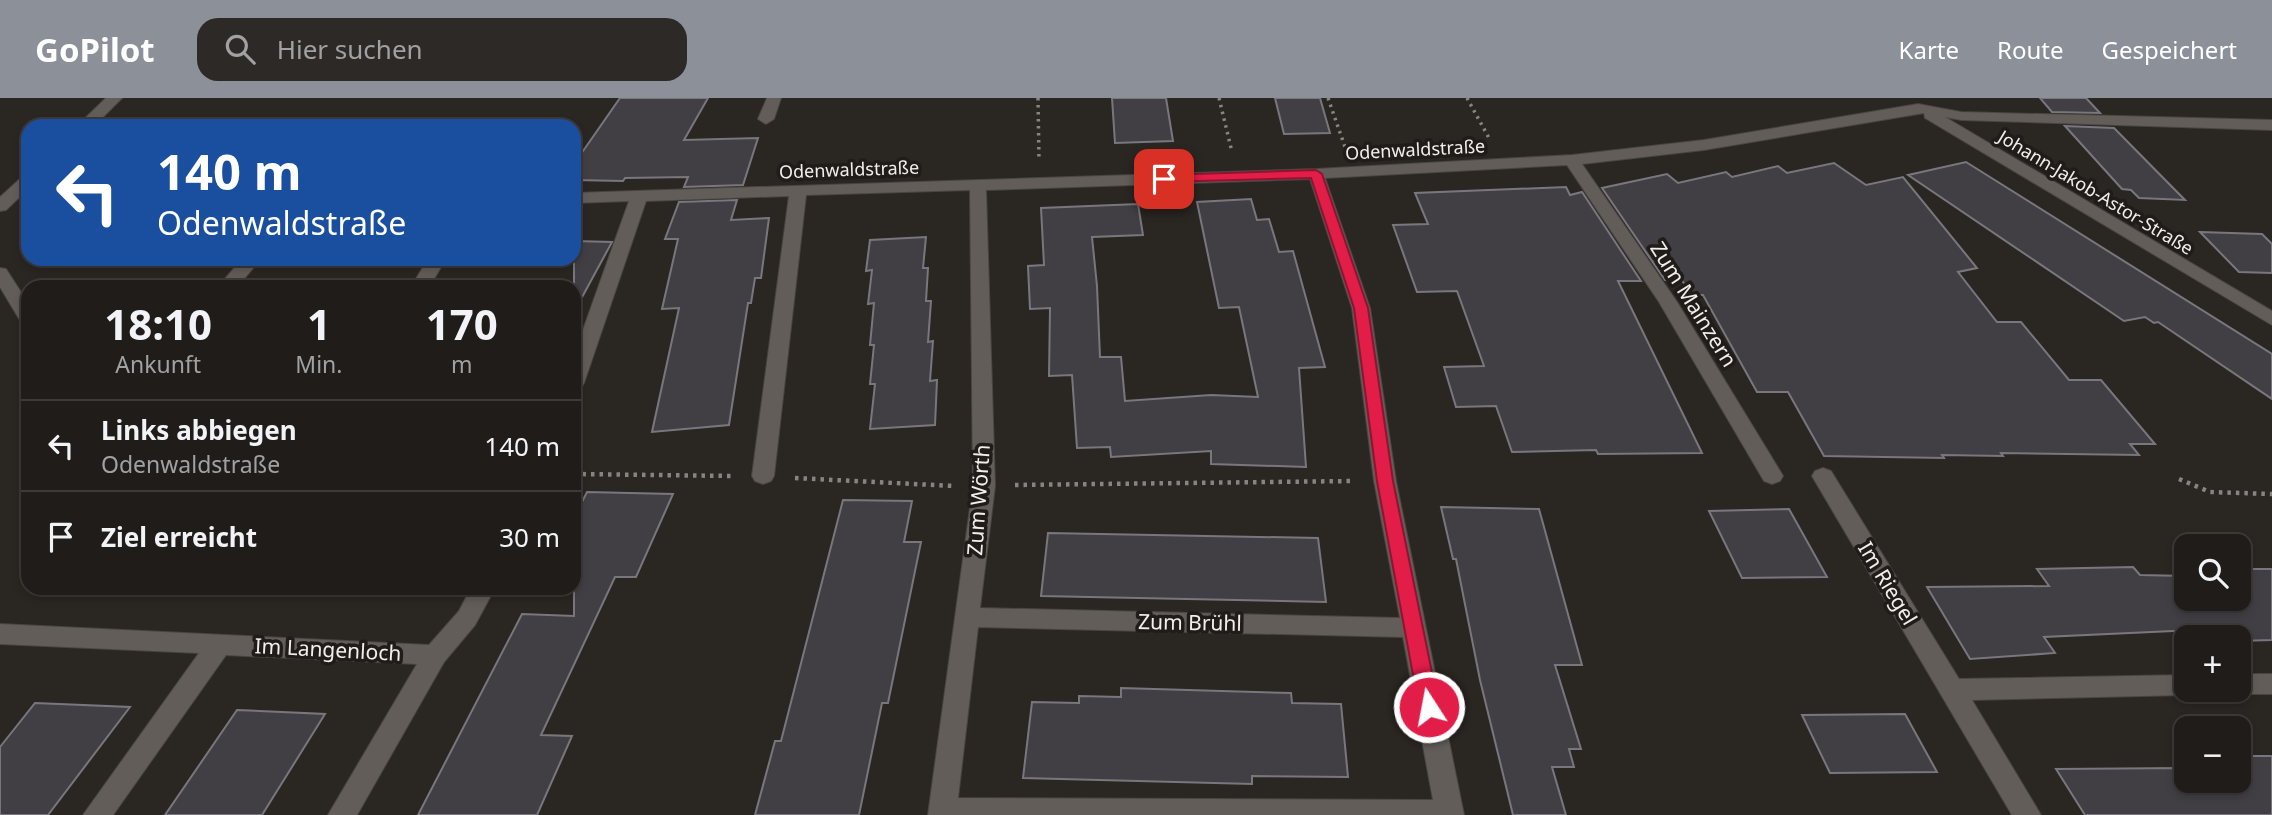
<!DOCTYPE html>
<html lang="de">
<meta charset="utf-8">
<style>
body{margin:0;font-family:"Noto Sans",sans-serif;background:#2d2927;color:#f1f3f6;height:100vh;display:flex;flex-direction:column;font-size:26px;white-space:nowrap}
*{box-sizing:border-box;margin:0}
p{font-size:23px;color:#a2a1a2}
.icon{flex:none;width:38px;height:38px;fill:none;stroke:currentColor;stroke-width:2;stroke-linecap:round;stroke-linejoin:round}
.map{position:relative;flex:1;overflow:hidden}
.panel{position:absolute;left:21px;top:182px;width:560px;height:315px;display:flex;flex-direction:column;background:#201c1a;border-radius:21px;box-shadow:0 4px 10px #0003,0 0 0 2px #3d3a39}
.panel>*{flex:none}
.banner{position:absolute;left:21px;top:21px;width:560px;height:147px;border-radius:21px;box-shadow:0 4px 10px #0003,0 0 0 2px #3d3a39;background:#1a4fa0;color:#fff;overflow:hidden}
.fabs{position:absolute;left:2174px;top:436px;display:grid;gap:14px}
.fabs a{display:grid;place-items:center;width:77px;height:77px;border-radius:14px;background:#201c1a;box-shadow:0 4px 10px #0003,0 0 0 2px #3d3a39;font-size:35px}
.pin{position:absolute;display:grid;place-items:center;width:60px;height:60px;color:#fff;margin:-30px;border-radius:14px;box-shadow:0 4px 10px #0006}
.me{position:absolute;width:77px;margin:-38px;rotate:349deg;stroke-linejoin:round;filter:drop-shadow(0 0 5px #0008)}
.turn{display:flex;align-items:center;gap:24px;height:147px;padding:0 21px;font-size:32px}
.turn .icon{width:91px;height:91px;stroke-width:2.5}
.turn b{display:block;font-size:49px;line-height:60px}
.eta{display:flex;justify-content:space-evenly;align-items:center;height:119px;text-align:center}
.eta b{font-size:42px;font-weight:700;line-height:49px}
ul{padding:0;list-style:none}
li{display:flex;align-items:center;gap:21px;height:91px;padding:0 21px;border-top:2px solid #3d3a39}
li div{flex:1}
li b{display:block;font-size:26px}
li em{font-style:normal}
header{display:flex;align-items:center;gap:42px;box-sizing:border-box;height:98px;padding:0 35px;background:#8c9099;color:#fff}
header strong{font-size:33px}
nav{display:flex;gap:38px;margin-inline-start:auto;font-size:24px}
.search{width:490px;height:63px;background:#2d2927;display:flex;align-items:center;gap:18px;box-sizing:border-box;padding:0 24px;border-radius:21px;color:#a2a1a2;font-size:26px}
.map>svg:first-child{display:block}
.building{fill:#413f44;stroke:#79777d;stroke-width:2}
.lines{fill:none;stroke-linecap:round;stroke-linejoin:round}
.minor-casing{stroke:#484541;stroke-width:2}
.path-far1{stroke:#888481;stroke-width:3.5;stroke-dasharray:2.5 4.5;stroke-linecap:butt}
.path{stroke:#888481;stroke-width:4.5;stroke-dasharray:3.5 5;stroke-linecap:butt}
.minor{fill:#625d59;fill-rule:evenodd}
.route{fill:#e11d48;stroke:#92132f;stroke-width:2}
.labels{text-anchor:middle;dominant-baseline:central;stroke-width:7;stroke-linejoin:round;paint-order:stroke}
.far-street-label{font-size:18px;fill:#f1eeeb;stroke:#201c19}
.street-label{font-size:21px;fill:#f1eeeb;stroke:#201c19}
</style>
<header>
<strong>GoPilot</strong>
<div class="search"><svg class="icon" aria-label="search" viewBox="0 0 24 24"><circle cx="10" cy="10" r="6"/><path d="M15 15l6 6"/></svg>Hier suchen</div>
<nav><a>Karte</a><a>Route</a><a>Gespeichert</a></nav>
</header>
<div class="map">
<svg width="2272" height="717" viewBox="0 0 2272 717">
<rect width="100%" height="100%" fill="#2a2622"/>
<!-- building -->
<g class="building">
<path d="M620,0H708L684,42L758,40L743,87L684,89L688,79L625,80L623,83L574,82V66Z"/>
<path d="M1112,0H1166L1173,43L1115,45Z"/>
<path d="M1275,0H1320L1330,35L1284,36Z"/>
<path d="M2040,0H2086L2100,15L2052,14Z"/>
<path d="M2065,28L2114,30L2185,102L2139,100L2131,92L2122,91Z"/>
<path d="M1966,64L2272,256V301L2158,224L2154,225L2145,219L2124,223L1908,77Z"/>
<path d="M1834,65L1866,87L1903,79L1977,170L1958,174L1997,224H2021L2069,282H2101L2155,346H2130L2139,357L2001,355L2003,358L1942,357L1944,360L1824,358L1788,294H1757L1703,197H1692L1681,181L1665,182L1602,90L1667,76L1678,85L1726,74L1732,79L1778,68L1787,75Z"/>
<path d="M1566,89L1570,97L1582,94L1641,183H1618L1702,355L1598,356L1596,352L1512,354L1496,308L1456,309L1444,269L1484,268L1457,193L1417,194L1393,127L1428,126L1415,95Z"/>
<path d="M1251,101L1257,122L1269,121L1279,154L1293,153L1325,269L1299,270L1306,369L1211,366V353L1111,359L1110,349L1077,350L1072,277L1049,278L1050,210L1030,211L1028,168L1044,167L1041,110L1138,106L1143,137L1092,139L1097,188L1100,259H1121L1125,303L1211,297L1258,299L1239,209L1219,210L1197,104Z"/>
<path d="M737,102L731,122L769,120L761,180H755L751,205H748L729,327L652,334L679,210L662,211L678,141H665L679,104Z"/>
<path d="M2200,134L2262,136L2272,146V175L2239,174Z"/>
<path d="M926,139L923,170H928L926,203H931L928,244L933,243L930,283L937,282L935,327L870,331L875,286H870L874,247H870L874,205L868,206L872,172L866,173L870,142Z"/>
<path d="M574,143L612,144L574,214Z"/>
<path d="M587,394L673,396L636,479H615L541,637L572,638L537,717H418L522,516L574,518V420Z"/>
<path d="M843,402L912,403L904,444H921L888,605H882L859,717H755L775,643H781Z"/>
<path d="M1441,409L1539,411L1582,567H1555L1581,651H1569L1574,669H1552L1566,717H1513L1480,582L1456,461H1453Z"/>
<path d="M1789,411L1827,479L1742,480L1709,413Z"/>
<path d="M1048,435L1318,440L1326,504L1041,498Z"/>
<path d="M2133,469L2140,477L2186,478V500H2238V471H2272V542L2238,543V530L2044,539L2055,555L1970,561L1927,489L2049,488L2037,471Z"/>
<path d="M1121,590L1291,595L1292,605L1341,606L1348,679L1252,678V686L1023,680L1032,604L1079,605V598L1121,599Z"/>
<path d="M35,605L130,609L48,717H0V649Z"/>
<path d="M237,612L325,616L262,717H165Z"/>
<path d="M1905,616L1937,674L1830,675L1802,617Z"/>
<path d="M2238,658H2272V717H2085L2056,671L2183,670L2186,682H2238Z"/>
</g>
<g class="lines">
<!-- minor casing -->
<g class="minor-casing">
<g id="minor">
<path d="M106,0H122L94,28H77Z"/>
<path d="M767,0H781L774,21L766,26L758,21Z"/>
<path d="M1918,6L1961,14L2272,22V32L1961,22L1945,19L2272,213V227L1925,20L1924,15L1704,52L1582,66L1677,204L1780,373L1783,378L1780,383L1772,386L1764,383L1659,204L1567,67L1325,80L1370,210L1396,383L1464,717H928L973,388L970,92L806,97L774,378L771,383L763,386L755,383L752,378L789,98L646,103L584,285L581,290L574,291V257L629,103L574,105V95L1316,71L1572,57L1704,42ZM1310,81L1352,210L1374,383L1400,520L980,510L995,388L986,92ZM978,529L1403,539L1433,702L958,700Z"/>
<path d="M28,77V91L6,112L0,113V99L22,79Z"/>
<path d="M242,161H261L237,189H218Z"/>
<path d="M428,161H446L429,189H411Z"/>
<path d="M0,170L6,171L28,205V226L21,224L0,189Z"/>
<path d="M1823,370L1831,373L1959,581L2186,577V592H2196L2195,594L2186,597L1972,602L2041,717H2012L1812,378L1815,373Z"/>
<path d="M471,490H495L475,527L444,564L357,717H328L417,566L226,557L113,717H83L199,555L0,546V526L429,547L459,513Z"/>
<path d="M2238,576H2272V596H2238L2229,593L2238,592Z"/>
</g>
</g>
<!-- path-far1 -->
<g class="path-far1">
<path d="M1038,0L1039,62"/>
<path d="M1219,0L1232,54"/>
<path d="M1328,0L1345,49"/>
<path d="M1467,0L1489,40"/>
</g>
<!-- path -->
<g class="path">
<path d="M574,376L734,378"/>
<path d="M795,380L954,388"/>
<path d="M2179,381L2210,394L2272,396"/>
<path d="M1015,387L1353,383"/>
</g>
<!-- minor -->
<use href="#minor" class="minor"/>
</g>
<!-- route -->
<path class="route" d="M1316,72L1322,76L1368,210L1393,383L1439,609L1436,614L1429,617L1422,614L1419,609L1377,383L1354,210L1311,80L1164,84L1157,81L1164,77Z"/>
<g class="labels">
<!-- far-street labels -->
<g class="far-street-label">
<text transform="translate(1415 51) rotate(-3)">Odenwaldstraße</text>
<text transform="translate(849 71) rotate(-2)">Odenwaldstraße</text>
<text transform="translate(2096 94) rotate(31)">Johann-Jakob-Astor-Straße</text>
</g>
<!-- street labels -->
<g class="street-label">
<text transform="translate(1694 206) rotate(58)">Zum Mainzern</text>
<text transform="translate(978 402) rotate(-86)">Zum Wörth</text>
<text transform="translate(1888 485) rotate(59)">Im Riegel</text>
<text transform="translate(1190 524) rotate(1)">Zum Brühl</text>
<text transform="translate(328 551) rotate(3)">Im Langenloch</text>
</g>
</g>
</svg>
<div class="fabs">
<a><svg class="icon" aria-label="search" viewBox="0 0 24 24"><circle cx="10" cy="10" r="6"/><path d="M15 15l6 6"/></svg></a>
<a>+</a>
<a>−</a>
</div>
<div class="pin" style="left:1164px;top:81px;background:#d93025"><svg class="icon" aria-label="arrive" viewBox="0 0 24 24"><path d="M6 21V4h12l-3 4 3 4H6"/></svg></div>
<svg class="me" style="left:1429px;top:609px" viewBox="-20 -20 40 40"><circle r="17" fill="#e11d48" stroke="#fff" stroke-width="3"/><path d="M0-11L8 9 0 5-8 9z" fill="#fff"/></svg>
<div class="banner">
<div class="turn"><svg class="icon" aria-label="left" viewBox="0 0 24 24"><path d="M17 20v-9H6M10 6l-5 5 5 5"/></svg><div><b>140 m</b>Odenwaldstraße</div></div>
</div>
<section class="panel">
<div class="eta">
<div><b>18:10</b><p>Ankunft</p></div>
<div><b>1</b><p>Min.</p></div>
<div><b>170</b><p>m</p></div>
</div>
<ul>
<li><svg class="icon" aria-label="left" viewBox="0 0 24 24"><path d="M17 20v-9H6M10 6l-5 5 5 5"/></svg><div><b>Links abbiegen</b><p>Odenwaldstraße</p></div><em>140 m</em></li>
<li><svg class="icon" aria-label="arrive" viewBox="0 0 24 24"><path d="M6 21V4h12l-3 4 3 4H6"/></svg><div><b>Ziel erreicht</b></div><em>30 m</em></li>
</ul>
</section>
</div>
